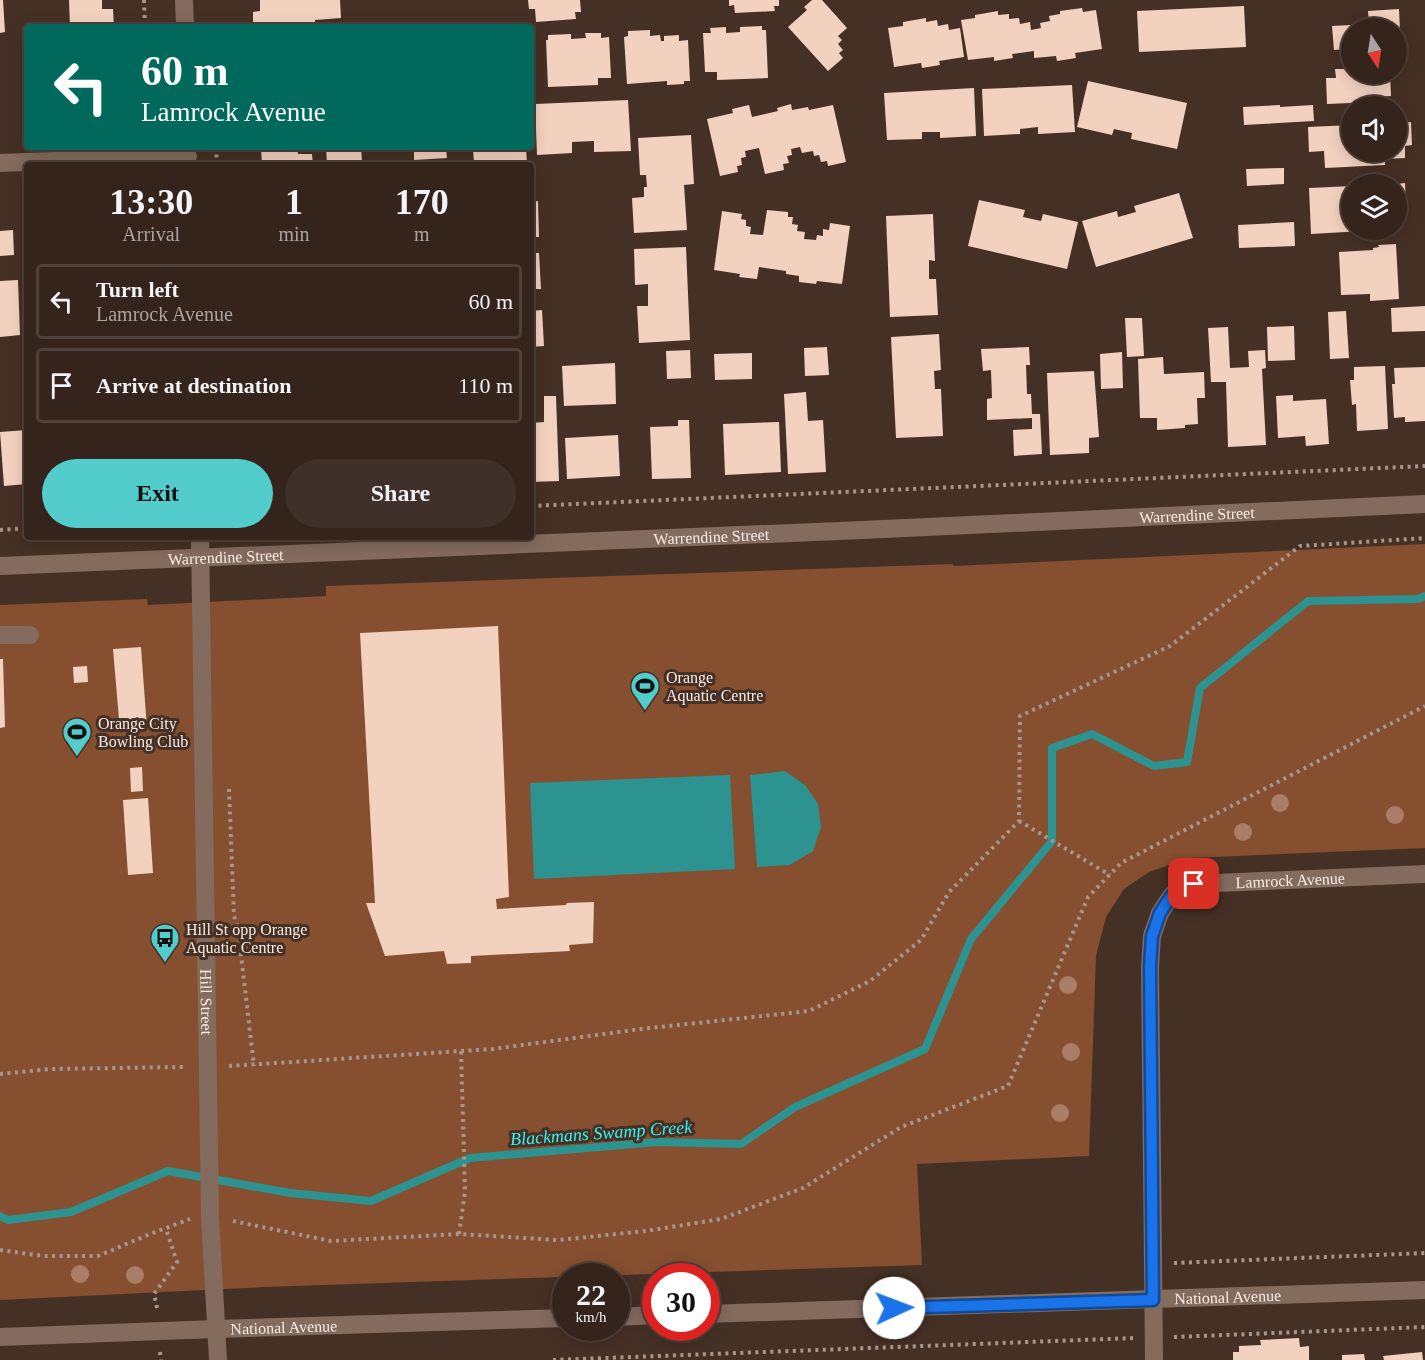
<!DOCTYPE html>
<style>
body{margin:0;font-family:"Times New Roman",serif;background:#3f3029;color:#f1f3f6;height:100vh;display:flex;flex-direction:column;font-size:22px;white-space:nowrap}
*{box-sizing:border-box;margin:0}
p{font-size:20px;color:#a9a4a3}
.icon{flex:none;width:33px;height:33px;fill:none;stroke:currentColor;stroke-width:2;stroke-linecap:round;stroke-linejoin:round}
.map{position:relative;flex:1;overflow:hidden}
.details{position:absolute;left:24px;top:162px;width:510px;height:378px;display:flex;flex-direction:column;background:#34241c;border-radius:6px;box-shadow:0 3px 15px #0003,0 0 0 2px #4e413b}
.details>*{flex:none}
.top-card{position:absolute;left:24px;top:24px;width:510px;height:126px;border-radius:6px;box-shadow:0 3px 15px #0003,0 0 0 2px #4e413b;background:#00695c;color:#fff;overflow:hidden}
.needle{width:39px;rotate:168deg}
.tools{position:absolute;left:1341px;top:18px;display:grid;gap:12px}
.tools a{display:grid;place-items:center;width:66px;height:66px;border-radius:50%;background:#34241c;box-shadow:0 3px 15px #0003,0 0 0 2px #4e413b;font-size:30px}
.speed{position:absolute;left:552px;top:1263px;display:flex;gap:12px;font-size:30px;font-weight:700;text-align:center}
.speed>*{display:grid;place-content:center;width:78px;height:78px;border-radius:50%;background:#34241c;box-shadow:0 3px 15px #0003,0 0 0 2px #4e413b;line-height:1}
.speed small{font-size:15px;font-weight:400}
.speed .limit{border:9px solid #d22;background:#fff;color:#111}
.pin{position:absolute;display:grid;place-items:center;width:51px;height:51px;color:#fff;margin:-26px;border-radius:12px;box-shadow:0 3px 9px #0006}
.me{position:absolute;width:66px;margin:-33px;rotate:88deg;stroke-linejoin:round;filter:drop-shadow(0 0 4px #0008)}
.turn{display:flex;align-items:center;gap:21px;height:126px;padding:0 18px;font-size:27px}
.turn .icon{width:78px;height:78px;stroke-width:2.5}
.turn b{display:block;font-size:42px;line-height:51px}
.eta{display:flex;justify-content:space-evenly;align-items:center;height:102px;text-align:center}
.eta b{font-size:36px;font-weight:600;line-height:42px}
.action{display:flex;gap:12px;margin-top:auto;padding:12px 18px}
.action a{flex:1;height:69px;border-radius:36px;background:#53cdcb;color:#111;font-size:24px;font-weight:600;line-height:69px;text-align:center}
.action a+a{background:#3f3029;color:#f1f3f6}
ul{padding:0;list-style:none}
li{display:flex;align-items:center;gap:18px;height:75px;margin:0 12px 9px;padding:0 6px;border:3px solid #4e413b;border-radius:6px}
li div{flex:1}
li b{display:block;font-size:22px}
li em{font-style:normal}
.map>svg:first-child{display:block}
.green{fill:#854f30}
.water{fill:#2d9391}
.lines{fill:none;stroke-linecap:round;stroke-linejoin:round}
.stream{stroke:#2d9391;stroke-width:8}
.building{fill:#f3d1bf}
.path{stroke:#a7968d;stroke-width:4;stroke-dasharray:3 4.5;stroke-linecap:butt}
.minor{stroke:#836b5e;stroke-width:18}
.tree{fill:#aa7e66}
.route-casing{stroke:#114b97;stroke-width:15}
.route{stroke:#1a73e8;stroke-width:10}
.labels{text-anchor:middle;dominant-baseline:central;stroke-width:6;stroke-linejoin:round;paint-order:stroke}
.street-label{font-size:16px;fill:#f9ebe4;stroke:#453025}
.poi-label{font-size:16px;fill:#f9ebe4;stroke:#453025;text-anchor:start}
.water-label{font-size:18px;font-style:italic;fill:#33f5f3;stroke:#453025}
</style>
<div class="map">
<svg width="1425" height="1360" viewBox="0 0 1425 1360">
<rect width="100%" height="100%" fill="#453025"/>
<!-- green -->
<path class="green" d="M1425,544V848L1190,858L1149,872L1124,889L1106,917L1096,956L1089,1156L917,1164L922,1265L265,1287L0,1300V605L147,599L148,605L326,596V586L953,564L954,566Z"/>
<!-- water -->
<g class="water">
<path d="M785,771L805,785L818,804L821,827L813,851L790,865L757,867L750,775Z"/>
<path d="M730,775L735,869L534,879L530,783Z"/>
</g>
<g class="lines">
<!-- stream -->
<path class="stream" d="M0,1216L8,1220L71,1212L168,1171L290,1193L371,1201L470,1158L658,1142L741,1144L795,1107L925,1049L971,939L1052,841V748L1092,734L1154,766L1187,762L1200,688L1308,601L1418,599L1425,596"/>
</g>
<!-- building -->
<g class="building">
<path d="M0,0H3L5,32L0,33Z"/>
<path d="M69,0H102V9H113L114,27H70Z"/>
<path d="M260,0H340L341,18L315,20V27H253V12L260,11Z"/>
<path d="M528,0H580L581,12H575L576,19L536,22L535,9H529Z"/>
<path d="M729,0H779V6H774L775,11L735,13L734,5L729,6Z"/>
<path d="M812,0H822L847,28L838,36L842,40L838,44L843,50L839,53L843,58L828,71L788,27L807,10L804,7Z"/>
<path d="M1244,6L1246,47L1139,52L1137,11Z"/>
<path d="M1082,8L1083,12L1096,10L1102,49L1075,53L1076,58L1057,61L1056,56L1034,58V51L1012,54L1013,58L994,61V57L968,60L961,20L975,18V15L998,11V15L1009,14V19L1019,18L1020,24L1030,22L1031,30L1041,28L1040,23L1050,21L1049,16L1060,14V11Z"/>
<path d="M1399,9L1400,31H1396V28H1352V58H1348L1347,49L1334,50L1332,26L1369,24L1368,11Z"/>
<path d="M926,18V22L937,20L938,26L948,24L949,30L960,28L964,57L939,61L940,65L922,68L921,63L894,67L888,28L903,26V22Z"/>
<path d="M762,26V30H766L768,78L717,80V72H705L703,33H711L710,28L726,27V33L740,32V27Z"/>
<path d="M650,30V36L660,35L661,41H664V36L679,35V41L688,40L690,81H684V84L667,85V81L627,84L624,37L628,36V31Z"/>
<path d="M585,33H601V38L609,37L611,78H598V85L548,87L546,40H548V35L571,34V39L586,38Z"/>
<path d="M1344,67H1352V74H1390L1391,96L1373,97V102L1327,104L1326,78H1336L1335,69H1344Z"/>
<path d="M1088,81L1187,103L1177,149L1131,139L1132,133L1114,129L1112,135L1077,127Z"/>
<path d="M1072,85L1075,132L1038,134V127L1020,129V134L984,136L982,89Z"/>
<path d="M974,88L976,136L940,138V132H922V139L887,140L884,93Z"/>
<path d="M628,100L631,151L594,152V141L572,142V153L537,155L535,104Z"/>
<path d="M791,104L792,110L808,107L809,110L833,105L846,162L828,166L827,161L821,162L819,155L814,156L813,151L802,153L800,147L791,149L792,155L787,156L789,163L783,164L784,170L765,174L759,148L745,151L746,157L741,158L742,165L737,166L738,172L720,176L707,119L733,113L732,109L749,105L752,117L778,111L777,108Z"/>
<path d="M1280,105V107L1313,105L1314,121L1244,125L1243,107Z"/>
<path d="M1411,122L1412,145L1405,146V158L1385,159V165L1325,168L1324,151L1309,152L1308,127L1352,125V152H1396V123Z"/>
<path d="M691,135L694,184L684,185L687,230L634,233L632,198L644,197V187H647L646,175H640L638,138Z"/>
<path d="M261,147H297L298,154H312L313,165H262Z"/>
<path d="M326,147H361L362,161L378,160L379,165H327Z"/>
<path d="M414,147H453V149H446L447,158L414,160Z"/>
<path d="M473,147H526L527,165H474Z"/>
<path d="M1284,168V184L1247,186L1246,169Z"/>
<path d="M1405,183L1406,206L1396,207V184Z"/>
<path d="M1352,186V230H1363V231L1311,234L1309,188Z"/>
<path d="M1179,193L1193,238L1096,267L1082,221L1117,211L1118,217L1136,212L1134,206Z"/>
<path d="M979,200L1025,210L1023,217L1041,221L1043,214L1078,222L1067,269L968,246Z"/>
<path d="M538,201L539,237H531V202Z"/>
<path d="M767,210L788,212V217H793L792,224L798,225L797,231L805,232L804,239L816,240L817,235L823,236V229L829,230L830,223L850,226L842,284L817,281L816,284L799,282V276L786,274V271L759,267L757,279L739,277L740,274L714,270L722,211L742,214L741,219L746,220V226L751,227L750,234L763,235Z"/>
<path d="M933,214L935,261L929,260V279H936L938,315L890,317L886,216Z"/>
<path d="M1294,222L1295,246L1239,248L1238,225Z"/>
<path d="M13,230L14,255L0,256V231Z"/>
<path d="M1396,244L1399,299L1370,301V294L1341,295L1339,252L1373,250V248L1379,247L1378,245Z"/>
<path d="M686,247L690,340L639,343L637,306H648V284L635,285L634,249Z"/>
<path d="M531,253H539L541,289H531Z"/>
<path d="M18,280L20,335L0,337V281Z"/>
<path d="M1425,306V331L1392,332L1391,308Z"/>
<path d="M542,310L544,346L531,347V311Z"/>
<path d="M1346,311L1349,358L1330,359L1328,312Z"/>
<path d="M1125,318H1142L1144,356L1127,357Z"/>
<path d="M1294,326L1295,360L1268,361L1267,327Z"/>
<path d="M1228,327L1230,368L1249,367L1248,351L1265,350L1266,368L1262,369L1266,445L1228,447L1226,382H1211L1208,328Z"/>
<path d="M939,334L941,370L934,371L935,389H941L943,436L896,438L891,337Z"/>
<path d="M827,347L829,375L805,376L804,348Z"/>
<path d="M1029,347L1030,365H1026L1027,394H1031L1032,414H1040L1042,454L1014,456L1013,430L1032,429V418L987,420V399L992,398L991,370L983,371L981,349Z"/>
<path d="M690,350L691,378L667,379L666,351Z"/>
<path d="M1122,352L1123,388L1101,389L1100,354Z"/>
<path d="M752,353V379L715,380L714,354Z"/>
<path d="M1163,357L1164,374L1204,372L1205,398H1197L1198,424L1185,425V428L1157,430V418H1140L1138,359Z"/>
<path d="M615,363L616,404L564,406L562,366Z"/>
<path d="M1385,366L1388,429L1357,431L1356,404L1352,405L1350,380H1354V367Z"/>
<path d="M1425,367V421L1405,422V417L1394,418L1392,384H1395L1394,368Z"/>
<path d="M1094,371L1099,437L1089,438V453L1050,455L1047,373Z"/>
<path d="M806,392L808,421L823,420L826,472L788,474L784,394Z"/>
<path d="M1293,395V401L1326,399L1329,444L1306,446L1305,436L1278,438L1276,396Z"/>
<path d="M544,396H556L559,481L531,482V423L544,422Z"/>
<path d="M678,420H689L691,478L652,479L650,427L678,426Z"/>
<path d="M779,422L781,472L725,475L723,424Z"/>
<path d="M27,430V484L4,486L0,432Z"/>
<path d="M618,435L620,476L567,479L565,438Z"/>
<path d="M498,626L509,897L496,899L497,909L566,905L567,903L594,902L593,943L569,945L570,951L471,956V963L447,964L444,951L385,956L366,903H375L360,633Z"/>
<path d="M141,647L147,729L120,731L113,649Z"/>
<path d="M0,659H3L5,727L0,728Z"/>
<path d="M87,666L88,682L74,683L73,667Z"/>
<path d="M142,767L143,791L131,792L130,768Z"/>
<path d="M148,798L153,873L128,875L123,800Z"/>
<path d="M1299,1338L1300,1347L1309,1346V1360H1233V1352H1239V1346L1261,1345L1260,1340Z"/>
<path d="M1422,1352L1423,1360H1384L1383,1356Z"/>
<path d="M1364,1354L1365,1360H1342V1355Z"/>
</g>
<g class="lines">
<!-- path -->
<g class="path">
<path d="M144,0L145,27"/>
<path d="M216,147L217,165"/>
<path d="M531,506L1425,466"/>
<path d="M0,530L27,528"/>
<path d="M229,789L234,916L238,929L254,1066"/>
<path d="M1019,821L1110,875"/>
<path d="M229,1066L493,1049L641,1029L809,1011L870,981L921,940L949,892L1019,821L1020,716L1170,646L1300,546L1425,538"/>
<path d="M0,1074L50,1069L185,1067"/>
<path d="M233,1221L331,1241L459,1234L558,1240L646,1231L721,1219L803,1188L901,1127L1008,1086L1088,897L1121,863L1425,706"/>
<path d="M459,1234L465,1192L461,1051"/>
<path d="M0,1250L44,1256H98L150,1234L190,1219"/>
<path d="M1174,1263L1425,1253"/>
<path d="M157,1308L154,1294L177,1262L166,1229"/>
<path d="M1174,1337L1425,1327"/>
<path d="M160,1352L161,1360"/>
<path d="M553,1360L1134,1338"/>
</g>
<!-- minor -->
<g class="minor">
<path d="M184,0L185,27"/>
<path d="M0,163L188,156"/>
<path id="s1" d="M200,537L210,1217L218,1360"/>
<path id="s2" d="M0,566L862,530L1425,504"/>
<path d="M0,635H30"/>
<path id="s3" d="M706,1314L1425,1290"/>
<path d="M616,1317L656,1315"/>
<path id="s4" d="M0,1337L216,1329L566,1318"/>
<path id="s5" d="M1154,1360L1150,967L1152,936L1160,913L1172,895L1194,884L1425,874"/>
</g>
</g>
<!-- trees -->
<g class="tree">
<circle cx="1280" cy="803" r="9"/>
<circle cx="1395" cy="815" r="9"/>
<circle cx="1243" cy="832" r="9"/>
<circle cx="1068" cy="985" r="9"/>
<circle cx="1071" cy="1052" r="9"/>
<circle cx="1060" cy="1113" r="9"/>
<circle cx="80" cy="1274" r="9"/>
<circle cx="135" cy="1275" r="9"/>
</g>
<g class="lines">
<!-- route casing -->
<g class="route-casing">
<path id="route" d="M894,1308L1153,1300L1150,967L1152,936L1160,913L1172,895L1194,884"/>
</g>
<!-- route -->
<use href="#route" class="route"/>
</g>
<!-- icons -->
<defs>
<g id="stadium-pin" transform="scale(1.5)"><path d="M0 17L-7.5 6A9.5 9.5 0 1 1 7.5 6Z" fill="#53cdcb" stroke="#453025"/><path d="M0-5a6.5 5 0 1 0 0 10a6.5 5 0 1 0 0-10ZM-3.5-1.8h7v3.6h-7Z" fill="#111"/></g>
<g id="bus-pin" transform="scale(1.5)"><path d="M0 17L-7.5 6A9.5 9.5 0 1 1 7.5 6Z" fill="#53cdcb" stroke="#453025"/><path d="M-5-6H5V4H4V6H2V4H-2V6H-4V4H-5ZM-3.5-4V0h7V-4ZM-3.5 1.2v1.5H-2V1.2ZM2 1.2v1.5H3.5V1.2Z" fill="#111"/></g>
</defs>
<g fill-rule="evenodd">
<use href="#stadium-pin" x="645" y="686"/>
<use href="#stadium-pin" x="77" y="732"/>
<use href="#bus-pin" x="165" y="938"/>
</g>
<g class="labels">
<!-- street labels -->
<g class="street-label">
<text stroke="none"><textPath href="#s2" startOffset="1198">Warrendine Street</textPath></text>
<text stroke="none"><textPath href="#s2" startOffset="712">Warrendine Street</textPath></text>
<text stroke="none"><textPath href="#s2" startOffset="226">Warrendine Street</textPath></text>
<text stroke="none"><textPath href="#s5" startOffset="591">Lamrock Avenue</textPath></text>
<text stroke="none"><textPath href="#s1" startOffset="465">Hill Street</textPath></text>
<text stroke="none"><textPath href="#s3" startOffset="522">National Avenue</textPath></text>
<text stroke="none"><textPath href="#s4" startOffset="284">National Avenue</textPath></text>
</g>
<!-- poi labels -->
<g class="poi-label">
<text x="666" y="677">Orange<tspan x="666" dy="18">Aquatic Centre</tspan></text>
<text x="98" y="723">Orange City<tspan x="98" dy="18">Bowling Club</tspan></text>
<text x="186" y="929">Hill St opp Orange<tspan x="186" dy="18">Aquatic Centre</tspan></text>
</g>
<!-- water labels -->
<g class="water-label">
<text transform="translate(601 1133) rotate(-4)">Blackmans Swamp Creek</text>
</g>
</g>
</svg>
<div class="tools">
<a><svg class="needle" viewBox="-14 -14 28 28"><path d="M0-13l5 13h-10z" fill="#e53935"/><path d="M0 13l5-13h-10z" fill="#a9a4a3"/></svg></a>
<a><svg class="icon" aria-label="sound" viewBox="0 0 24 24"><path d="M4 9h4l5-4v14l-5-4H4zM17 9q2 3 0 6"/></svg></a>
<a><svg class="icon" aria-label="layers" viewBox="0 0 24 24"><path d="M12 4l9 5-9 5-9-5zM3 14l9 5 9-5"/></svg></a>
</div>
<div class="speed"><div>22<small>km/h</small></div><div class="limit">30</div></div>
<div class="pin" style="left:1194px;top:884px;background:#d93025"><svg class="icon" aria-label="arrive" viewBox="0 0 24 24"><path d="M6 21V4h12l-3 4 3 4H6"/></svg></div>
<svg class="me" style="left:894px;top:1308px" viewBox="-20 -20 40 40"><circle r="19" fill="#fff"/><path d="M0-13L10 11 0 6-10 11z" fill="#1a73e8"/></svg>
<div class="top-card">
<div class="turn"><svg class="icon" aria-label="left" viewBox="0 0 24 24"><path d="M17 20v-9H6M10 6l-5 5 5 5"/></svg><div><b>60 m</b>Lamrock Avenue</div></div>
</div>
<section class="details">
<div class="eta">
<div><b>13:30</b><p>Arrival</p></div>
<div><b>1</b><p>min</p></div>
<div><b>170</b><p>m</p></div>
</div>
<ul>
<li><svg class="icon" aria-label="left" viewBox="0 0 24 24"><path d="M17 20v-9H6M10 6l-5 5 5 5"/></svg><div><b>Turn left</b><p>Lamrock Avenue</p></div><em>60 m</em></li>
<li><svg class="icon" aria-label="arrive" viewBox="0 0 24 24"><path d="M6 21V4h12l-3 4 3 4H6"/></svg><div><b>Arrive at destination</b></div><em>110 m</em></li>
</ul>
<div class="action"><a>Exit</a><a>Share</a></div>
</section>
</div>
